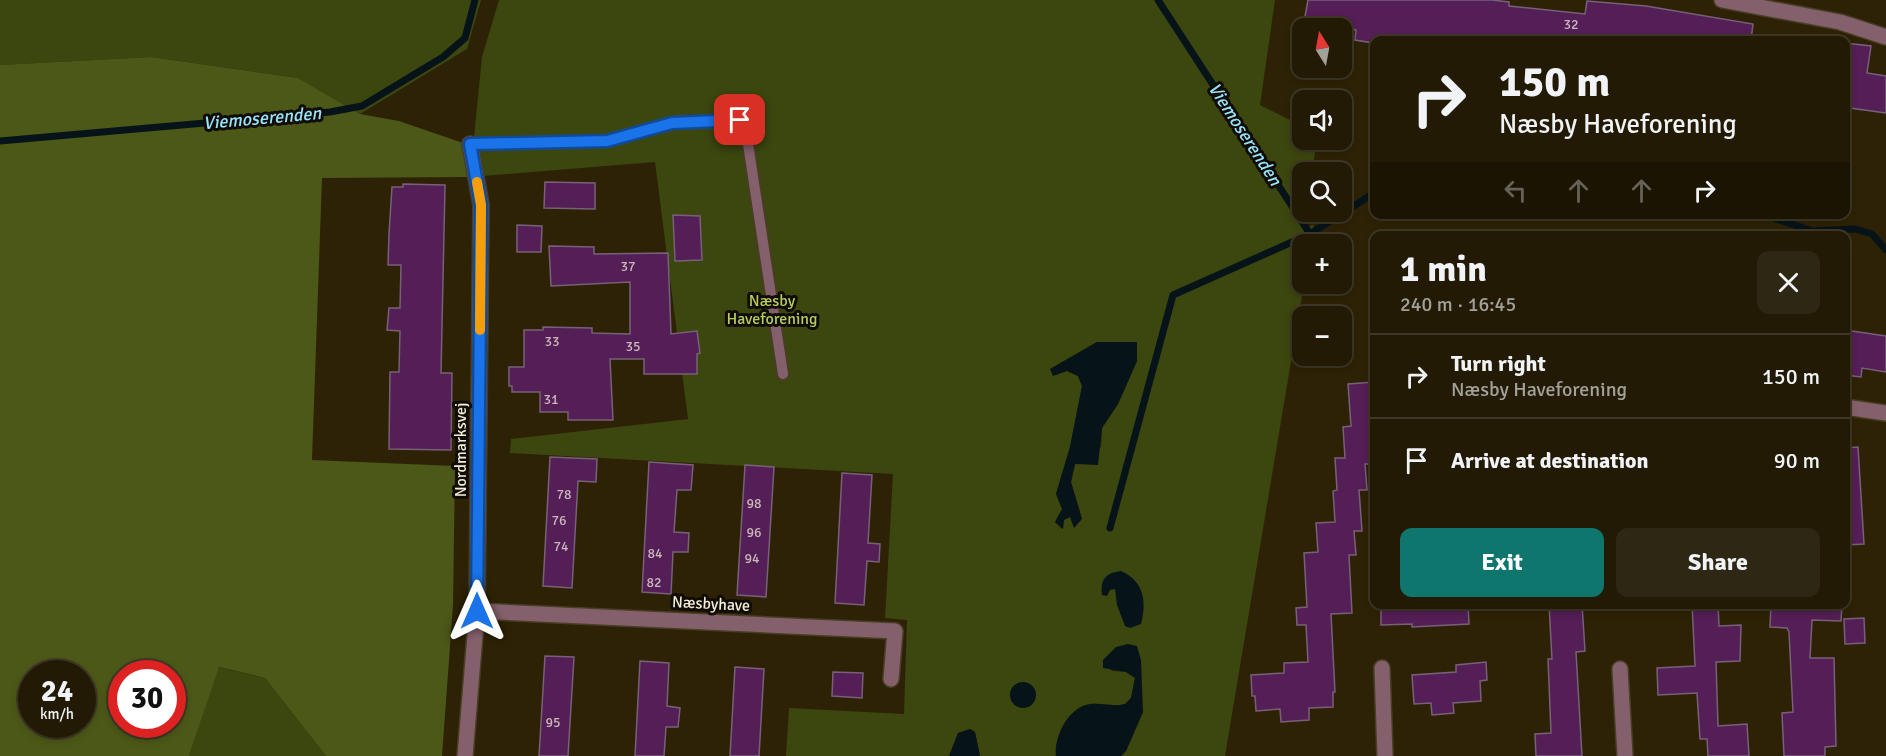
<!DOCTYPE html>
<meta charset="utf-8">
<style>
body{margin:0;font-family:Signika,sans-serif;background:#2e2713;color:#f1f3f6;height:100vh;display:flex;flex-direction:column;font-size:22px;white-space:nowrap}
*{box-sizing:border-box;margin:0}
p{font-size:20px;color:#a2a19a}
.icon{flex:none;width:33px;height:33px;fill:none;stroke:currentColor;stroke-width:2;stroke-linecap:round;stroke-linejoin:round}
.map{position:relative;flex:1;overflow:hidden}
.details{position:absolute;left:1370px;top:231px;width:480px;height:378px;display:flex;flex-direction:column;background:#221a04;border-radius:12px;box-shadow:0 3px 9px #0003,0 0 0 2px #3f3826}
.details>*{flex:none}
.banner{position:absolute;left:1370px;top:36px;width:480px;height:183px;border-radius:12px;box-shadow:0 3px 9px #0003,0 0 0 2px #3f3826;background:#221a04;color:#f1f3f6;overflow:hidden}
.needle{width:39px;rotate:349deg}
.fabs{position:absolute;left:1292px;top:18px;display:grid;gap:12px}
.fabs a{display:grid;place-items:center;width:60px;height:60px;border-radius:12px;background:#221a04;box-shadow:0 3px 9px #0003,0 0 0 2px #3f3826;font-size:30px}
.speed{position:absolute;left:18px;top:660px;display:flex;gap:12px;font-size:30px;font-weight:700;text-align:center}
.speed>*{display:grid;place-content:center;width:78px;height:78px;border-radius:50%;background:#221a04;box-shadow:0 3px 9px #0003,0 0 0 2px #3f3826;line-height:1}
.speed small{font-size:15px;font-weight:400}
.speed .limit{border:9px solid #d22;background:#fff;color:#111}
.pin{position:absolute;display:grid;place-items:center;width:51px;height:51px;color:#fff;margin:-26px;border-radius:12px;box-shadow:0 3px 9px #0006}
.me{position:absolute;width:66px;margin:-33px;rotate:0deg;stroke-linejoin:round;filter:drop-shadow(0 0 4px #0008)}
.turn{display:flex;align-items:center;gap:21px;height:126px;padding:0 30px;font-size:27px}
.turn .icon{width:78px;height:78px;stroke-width:2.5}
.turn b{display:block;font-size:42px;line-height:51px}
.lanes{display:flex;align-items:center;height:57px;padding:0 30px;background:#0003;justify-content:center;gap:30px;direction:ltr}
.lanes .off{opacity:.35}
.round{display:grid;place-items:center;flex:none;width:63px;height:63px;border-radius:12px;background:#2e2713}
.overview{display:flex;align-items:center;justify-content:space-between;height:102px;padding:0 30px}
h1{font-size:36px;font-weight:700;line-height:45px}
.button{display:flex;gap:12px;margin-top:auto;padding:12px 30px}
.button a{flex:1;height:69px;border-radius:12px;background:#0f766e;color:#fff;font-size:24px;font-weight:700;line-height:69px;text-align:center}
.button a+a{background:#2e2713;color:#f1f3f6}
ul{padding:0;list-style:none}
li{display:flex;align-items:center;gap:18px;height:84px;padding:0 30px;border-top:2px solid #3f3826}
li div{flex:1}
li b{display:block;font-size:22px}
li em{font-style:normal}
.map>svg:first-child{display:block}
.green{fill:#3c460f;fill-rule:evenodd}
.forest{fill:#4c5817;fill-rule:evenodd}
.water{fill:#061419}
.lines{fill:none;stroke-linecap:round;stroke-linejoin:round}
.stream{stroke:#061419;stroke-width:7}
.building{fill:#541e56;stroke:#786078;stroke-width:1.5}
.lane-casing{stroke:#493e23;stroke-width:14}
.street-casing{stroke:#493e23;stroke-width:18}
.lane{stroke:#84606c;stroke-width:10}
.street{stroke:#84606c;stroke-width:15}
.route-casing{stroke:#114b97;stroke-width:15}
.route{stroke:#1a73e8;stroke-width:10}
.slow{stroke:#f59e0b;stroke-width:10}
.labels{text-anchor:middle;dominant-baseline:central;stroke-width:6;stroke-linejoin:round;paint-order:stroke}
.number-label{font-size:14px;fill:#cbb8ba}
.park-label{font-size:16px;fill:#b6ce5d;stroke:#110c03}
.street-label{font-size:16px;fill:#f3ecdb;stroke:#110c03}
.water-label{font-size:18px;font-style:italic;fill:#96e4ff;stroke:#110c03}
</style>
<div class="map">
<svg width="1886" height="756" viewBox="0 0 1886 756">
<rect width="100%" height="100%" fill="#2d2205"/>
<!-- green -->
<g class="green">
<path d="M0,0H481L467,49L360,114L298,78L151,57L0,65Z"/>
<path d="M499,0H1275L1260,105L1302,126V140H1317L1312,172H1302V212H1306L1304,229L1314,224L1311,244H1302V284H1304L1225,756H1121L1126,751L1143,712L1128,644L1116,648L1103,660L1112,671L1126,672L1135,678L1131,698L1125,704C1113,707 1102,703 1091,704C1069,706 1054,736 1056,756H980L975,732L970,729L958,733L949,756H786L789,708L904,714L907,620L885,618L893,474L510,453L511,439L688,419L655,162L470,177L482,57ZM1097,342L1137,361L1118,404L1102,428L1101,447L1075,464L1071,482L1082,519L1070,517L1064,520L1062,529L1055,522L1062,509L1056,494L1070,447L1082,386L1078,376L1067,371L1050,369Z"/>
<path d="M218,667L265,678L326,756H189Z"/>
</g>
<!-- forest -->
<path class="forest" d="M151,57L298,78L360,114L399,121L463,143L470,177L322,178L312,460L455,466L453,605L442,756H326L265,678L219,667L189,756H0V65ZM32,674H82V724H32ZM122,674H172V724H122Z"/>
<!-- water -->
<g class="water">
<path d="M1097,342H1137V361L1118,404L1102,428L1098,465L1075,464L1071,482L1082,519L1074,528L1070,517L1064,520L1063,529L1055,522L1062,509L1056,494L1070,447L1082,386L1078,376L1067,371L1053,376L1050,369Z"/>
<path d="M1121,571C1144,581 1147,602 1141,624L1130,628L1125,626L1117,605L1115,589L1110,590L1107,596L1102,595C1100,579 1106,573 1121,571Z"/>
<path d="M1128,644L1137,646L1141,660L1143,712L1126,751L1121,756H1056C1054,736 1069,706 1091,704C1102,703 1113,707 1125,704L1131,698L1135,678L1126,672L1103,668V660L1116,647Z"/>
<circle cx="1023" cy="695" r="13"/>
<path d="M970,729L975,732L980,756H949L958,733Z"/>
</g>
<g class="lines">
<!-- stream -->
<g class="stream">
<path d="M1158,0L1310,234L1374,193"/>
<path d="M0,141L330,112L362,106L443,57L465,38L475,0"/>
<path d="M1769,214L1776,219L1813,231L1855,229L1872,234L1886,250"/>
<path d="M1110,528L1173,295L1310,234"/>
</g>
</g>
<!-- building -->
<g class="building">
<path d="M1308,0H1492L1509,2V6L1585,14L1587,1L1646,6L1753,24L1751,40L1495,38V40H1374V43L1355,40L1356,30L1304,22Z"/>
<path d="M1845,43L1871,46L1867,73L1886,76V113L1850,108V103L1845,102Z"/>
<path d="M545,182L595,183V209L544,208Z"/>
<path d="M403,184L445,185L441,373H452L451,450L389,449L390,372H399L400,331L387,330L389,308H400L401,265H388L389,234L392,187H403Z"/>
<path d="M673,215L700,216L702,260L675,261Z"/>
<path d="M517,225L542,226L541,252H517Z"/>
<path d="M549,246L594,247V254L668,253L671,334L697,331L700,353L697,354V374H644V359H610L613,420H568V412H540V392H512V386H509V367H524V330H543V327L592,328V333L630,334V282L551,286Z"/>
<path d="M1845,330L1886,336V372L1862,368L1861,377L1845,375Z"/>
<path d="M1374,382V426L1369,427L1372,464H1365L1367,490H1359L1362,531H1354L1356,555H1349L1352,613L1331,614L1335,692H1333V707L1309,708V720L1281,722L1280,709L1256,711L1255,696H1252L1251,675L1284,673V663L1308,662L1306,625H1297L1296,608L1307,607L1304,553L1318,552L1316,523L1335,522L1333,491L1337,490L1335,458H1345L1343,427L1351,426L1348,384Z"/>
<path d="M1858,447L1864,544L1845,545V448Z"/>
<path d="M550,457L597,459L596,482L578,481L572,588L543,586Z"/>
<path d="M649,462L693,465L691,490H677L674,532L689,533L688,552H673L671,594L642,592Z"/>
<path d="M745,465L774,467L766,597L737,595Z"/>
<path d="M842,473L872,475L868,543L880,544L879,562L867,561L864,605L835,603Z"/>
<path d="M1381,604H1468L1469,624L1412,627V624L1381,625Z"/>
<path d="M1549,604H1582L1585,651L1576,652L1582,756H1536L1535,734L1551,733L1548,659H1552Z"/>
<path d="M1692,604H1718L1719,626L1741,625L1740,661L1716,662L1718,726L1747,724L1749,756H1708L1707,739H1700L1697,693L1658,695L1657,668L1695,666Z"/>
<path d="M1771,604H1842L1841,621L1812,620L1810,658H1834L1836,746L1825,747V756H1784L1782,713L1793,712L1789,632L1787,628L1770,627Z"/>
<path d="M1864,618L1865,643L1845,644L1844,619Z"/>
<path d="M545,656L574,657L568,756H539Z"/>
<path d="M640,661L669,663L667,706L680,708L678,727H666L664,756H635Z"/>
<path d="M1486,662L1487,680L1480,681L1481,701L1453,703L1454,713L1432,715L1431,703L1414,704L1412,675L1456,672V665Z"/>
<path d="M735,667L764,669L759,756H730Z"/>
<path d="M833,672L863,673L862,698L832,696Z"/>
</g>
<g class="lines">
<!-- lane casing -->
<g class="lane-casing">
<path id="lane" d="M470,144L607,141L673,123L740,120L745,124L783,374"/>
</g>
<!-- street casing -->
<g class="street-casing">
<g id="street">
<path d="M1722,0L1840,22L1886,37"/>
<path d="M1845,407L1886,413"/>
<path d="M477,611L895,631L891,679"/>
<path d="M1382,668L1385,756"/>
<path d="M1620,669L1625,756"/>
<path d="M465,756L477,611L481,205L470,144"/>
</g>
</g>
<!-- lane -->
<use href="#lane" class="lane"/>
<!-- street -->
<use href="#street" class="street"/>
</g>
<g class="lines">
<!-- route casing -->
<g class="route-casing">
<path id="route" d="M477,611L481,205L470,144L607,141L672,123L740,120"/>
</g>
<!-- route -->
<use href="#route" class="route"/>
<!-- slow -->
<path class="slow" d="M477,182L481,205L480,330"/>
</g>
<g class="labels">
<!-- number labels -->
<g class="number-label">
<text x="1571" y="24">32</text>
<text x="628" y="266">37</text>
<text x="552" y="341">33</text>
<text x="633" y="346">35</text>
<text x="551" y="399">31</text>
<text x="564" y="494">78</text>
<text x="754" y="503">98</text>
<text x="559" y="520">76</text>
<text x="754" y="532">96</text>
<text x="561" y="546">74</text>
<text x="655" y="553">84</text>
<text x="752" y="558">94</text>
<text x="654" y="582">82</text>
<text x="553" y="722">95</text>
</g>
<!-- park labels -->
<g class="park-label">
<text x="772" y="301">Næsby<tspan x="772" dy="18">Haveforening</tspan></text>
</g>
<!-- street labels -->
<g class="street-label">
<text transform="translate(461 450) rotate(-90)">Nordmarksvej</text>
<text transform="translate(711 604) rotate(3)">Næsbyhave</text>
</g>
<!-- water labels -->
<g class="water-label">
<text transform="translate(262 118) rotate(-5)">Viemoserenden</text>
<text transform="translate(1245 134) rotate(57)">Viemoserenden</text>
</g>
</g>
</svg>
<div class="fabs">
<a><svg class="needle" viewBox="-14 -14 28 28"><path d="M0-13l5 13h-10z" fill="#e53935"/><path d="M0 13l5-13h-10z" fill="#a2a19a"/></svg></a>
<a><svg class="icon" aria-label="sound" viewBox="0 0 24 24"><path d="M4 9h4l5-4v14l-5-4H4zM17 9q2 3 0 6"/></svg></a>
<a><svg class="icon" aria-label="search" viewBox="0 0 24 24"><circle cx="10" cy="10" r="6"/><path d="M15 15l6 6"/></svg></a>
<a>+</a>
<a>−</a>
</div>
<div class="speed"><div>24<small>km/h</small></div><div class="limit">30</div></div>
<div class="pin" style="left:740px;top:120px;background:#d93025"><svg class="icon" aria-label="arrive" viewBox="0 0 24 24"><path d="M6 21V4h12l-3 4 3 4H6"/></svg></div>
<svg class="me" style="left:477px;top:611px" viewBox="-20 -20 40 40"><path d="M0-17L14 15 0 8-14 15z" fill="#1a73e8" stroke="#fff" stroke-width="4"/></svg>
<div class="banner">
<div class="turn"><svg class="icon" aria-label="right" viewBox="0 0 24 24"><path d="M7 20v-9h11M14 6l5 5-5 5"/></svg><div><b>150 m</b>Næsby Haveforening</div></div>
<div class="lanes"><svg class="icon off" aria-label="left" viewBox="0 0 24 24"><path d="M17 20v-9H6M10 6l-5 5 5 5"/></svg><svg class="icon off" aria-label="ahead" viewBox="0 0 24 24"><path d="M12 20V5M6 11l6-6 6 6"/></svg><svg class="icon off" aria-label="ahead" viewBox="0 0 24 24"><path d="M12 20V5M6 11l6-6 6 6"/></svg><svg class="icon" aria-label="right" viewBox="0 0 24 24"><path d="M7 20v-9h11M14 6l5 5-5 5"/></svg></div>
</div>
<section class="details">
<div class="overview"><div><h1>1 min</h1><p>240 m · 16:45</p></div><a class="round"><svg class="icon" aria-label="close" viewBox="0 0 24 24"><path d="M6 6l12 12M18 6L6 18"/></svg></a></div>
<ul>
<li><svg class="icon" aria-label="right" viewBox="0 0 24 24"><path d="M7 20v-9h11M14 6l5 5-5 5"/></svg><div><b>Turn right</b><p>Næsby Haveforening</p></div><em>150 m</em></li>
<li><svg class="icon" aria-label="arrive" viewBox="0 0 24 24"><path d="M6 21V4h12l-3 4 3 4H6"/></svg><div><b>Arrive at destination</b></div><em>90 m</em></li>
</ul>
<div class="button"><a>Exit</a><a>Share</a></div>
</section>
</div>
